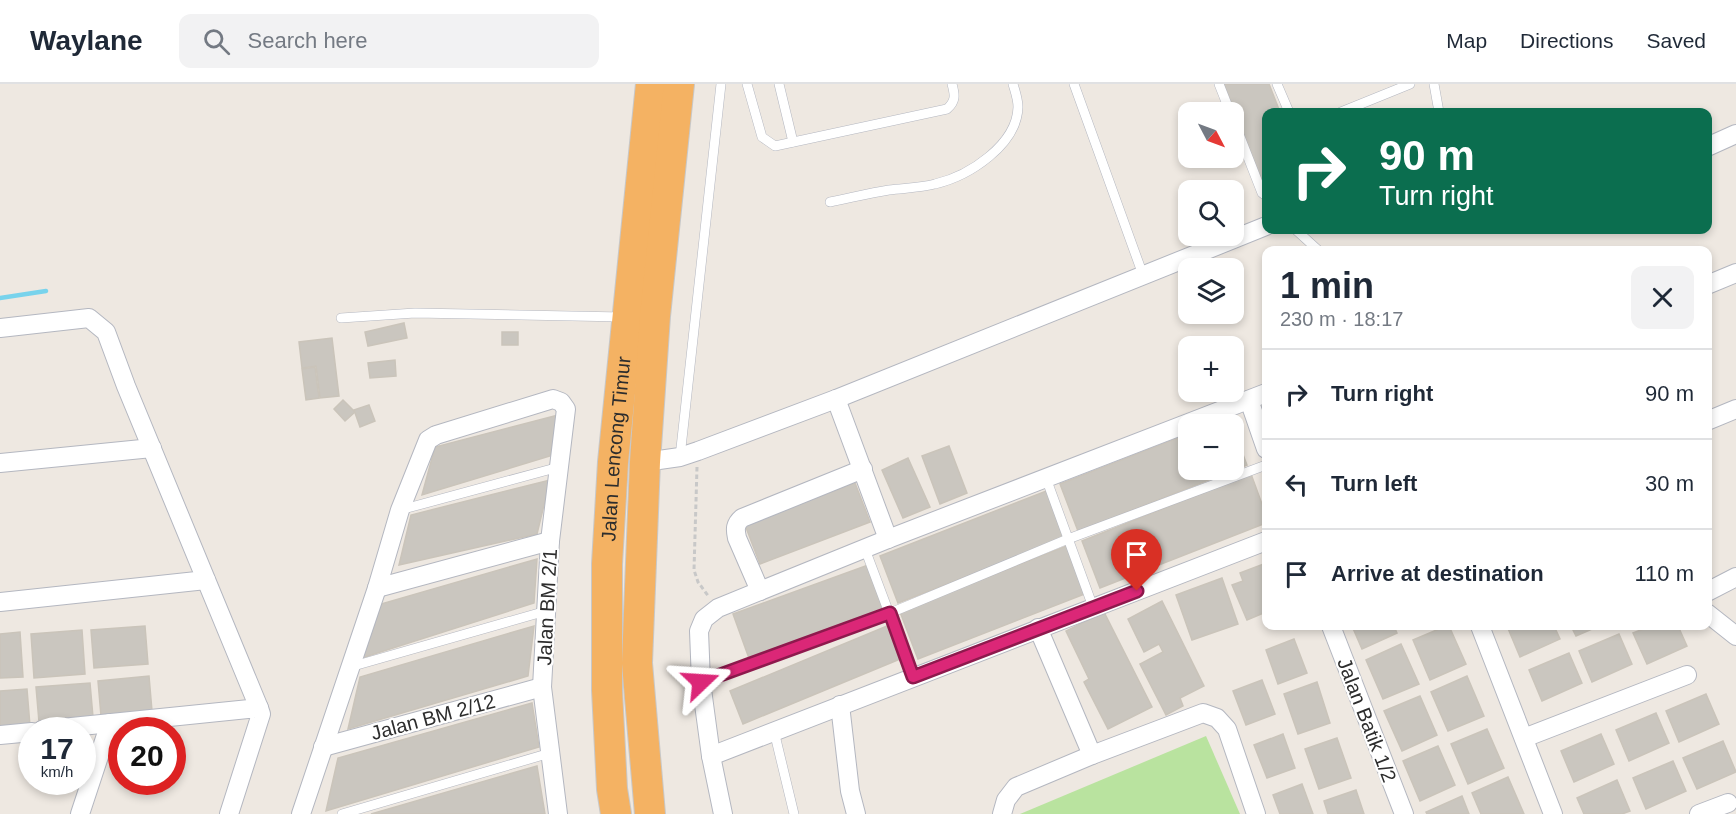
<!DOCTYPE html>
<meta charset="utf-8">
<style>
body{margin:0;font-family:Helvetica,sans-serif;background:#f2f2f3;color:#1f2937;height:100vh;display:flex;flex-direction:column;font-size:22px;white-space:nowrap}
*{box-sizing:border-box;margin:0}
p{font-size:20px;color:#747a83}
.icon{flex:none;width:33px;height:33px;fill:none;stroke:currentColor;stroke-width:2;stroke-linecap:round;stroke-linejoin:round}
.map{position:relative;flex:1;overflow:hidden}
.panel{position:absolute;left:1262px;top:162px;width:450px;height:384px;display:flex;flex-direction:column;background:#fff;border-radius:12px;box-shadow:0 3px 9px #0003}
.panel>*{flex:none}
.top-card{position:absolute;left:1262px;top:24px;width:450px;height:126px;border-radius:12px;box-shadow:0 3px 9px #0003;background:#0b6e4f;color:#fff;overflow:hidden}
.needle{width:39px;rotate:131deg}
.tools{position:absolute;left:1178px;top:18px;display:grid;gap:12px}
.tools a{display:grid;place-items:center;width:66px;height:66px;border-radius:12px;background:#fff;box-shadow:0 3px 9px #0003;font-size:30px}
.speed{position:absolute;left:18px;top:633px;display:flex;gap:12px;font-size:30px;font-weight:700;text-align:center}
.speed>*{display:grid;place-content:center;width:78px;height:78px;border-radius:50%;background:#fff;box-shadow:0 3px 9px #0003;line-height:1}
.speed small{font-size:15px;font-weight:400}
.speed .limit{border:9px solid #d22;background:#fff;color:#111}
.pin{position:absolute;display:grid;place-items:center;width:51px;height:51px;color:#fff;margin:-62px -26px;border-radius:50% 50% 50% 0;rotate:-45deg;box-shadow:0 0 6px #0007}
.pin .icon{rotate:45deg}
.me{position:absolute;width:66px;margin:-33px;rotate:70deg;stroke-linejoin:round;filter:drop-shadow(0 0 4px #0008)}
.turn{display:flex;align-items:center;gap:21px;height:126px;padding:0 18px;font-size:27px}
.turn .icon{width:78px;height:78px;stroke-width:2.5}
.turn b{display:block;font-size:42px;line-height:51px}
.round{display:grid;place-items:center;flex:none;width:63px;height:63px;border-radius:12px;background:#f2f2f3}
.head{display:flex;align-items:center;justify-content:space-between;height:102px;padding:0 18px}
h1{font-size:36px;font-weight:600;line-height:45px}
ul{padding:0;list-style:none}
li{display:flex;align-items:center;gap:18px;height:90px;padding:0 18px;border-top:2px solid #e0e1e3}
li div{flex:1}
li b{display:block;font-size:22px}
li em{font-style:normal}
header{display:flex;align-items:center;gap:36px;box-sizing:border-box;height:84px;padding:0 30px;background:#fff;border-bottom:2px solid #e0e1e3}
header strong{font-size:28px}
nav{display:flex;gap:33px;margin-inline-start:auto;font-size:21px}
.search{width:420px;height:54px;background:#f2f2f3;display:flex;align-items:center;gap:15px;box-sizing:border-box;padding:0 21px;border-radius:12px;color:#747a83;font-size:22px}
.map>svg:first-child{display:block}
.green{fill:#b9e39f}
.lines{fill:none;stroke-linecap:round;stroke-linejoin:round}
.stream{stroke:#78d3ec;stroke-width:4.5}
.building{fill:#cac6bf;stroke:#cac4ba;stroke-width:1.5}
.service-casing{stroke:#b4b7c0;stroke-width:10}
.minor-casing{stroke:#b4b7c0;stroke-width:20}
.trunk-casing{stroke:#c8c8c8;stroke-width:32}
.path{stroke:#c8c8c8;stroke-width:3;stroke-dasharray:4.5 3;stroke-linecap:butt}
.service{stroke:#fff;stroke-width:9}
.minor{stroke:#fff;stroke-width:18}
.trunk{stroke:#f4b263;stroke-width:30}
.route-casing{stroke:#8e194d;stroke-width:15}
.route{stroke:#db2777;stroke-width:10}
.labels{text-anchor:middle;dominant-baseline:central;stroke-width:4.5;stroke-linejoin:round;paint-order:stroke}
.street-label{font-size:20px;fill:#2d2d2d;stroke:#fff}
</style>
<header>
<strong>Waylane</strong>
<div class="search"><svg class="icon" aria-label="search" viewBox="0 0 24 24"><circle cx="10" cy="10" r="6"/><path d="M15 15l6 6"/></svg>Search here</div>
<nav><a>Map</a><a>Directions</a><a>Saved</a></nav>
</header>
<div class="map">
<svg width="1736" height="730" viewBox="0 0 1736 730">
<rect width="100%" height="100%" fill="#eee8e1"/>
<!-- green -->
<path class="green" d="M1206,652L1240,730H1020Z"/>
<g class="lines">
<!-- stream -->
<path class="stream" d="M0,214L46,207"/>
</g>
<!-- building -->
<g class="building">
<path d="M1224,0H1269L1280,28H1266V109Z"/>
<path d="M404,239L407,254L368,262L365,248Z"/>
<rect x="502" y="248" width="16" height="13"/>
<path d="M332,254L339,312L320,314L316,282L302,284L299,258Z"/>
<path d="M395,276L396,292L370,294L368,279Z"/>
<path d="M315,283L319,314L306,316L302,285Z"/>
<path d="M343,316L355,328L345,337L334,325Z"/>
<path d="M369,321L375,337L360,343L354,326Z"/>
<path d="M558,331L550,372L422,411L435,363Z"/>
<path d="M1229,334L1232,340H1212Z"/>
<path d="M1233,344L1247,381L1078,447L1060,400L1188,350V386H1233Z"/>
<path d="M949,362L967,409L940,420L922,372Z"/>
<path d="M908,374L930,423L903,434L882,386Z"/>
<path d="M1251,390L1266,431V439L1100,504L1082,457Z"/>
<path d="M550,396L537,450L399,481L411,431Z"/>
<path d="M855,399L870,438L760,480L745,441Z"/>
<path d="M1049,406L1067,453L898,519L880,472Z"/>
<path d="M1069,461L1087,509L918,575L900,528Z"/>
<path d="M537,475L534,519L362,574L374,522Z"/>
<path d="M1266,479V528L1247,536L1232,501L1243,497L1240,489Z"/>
<path d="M871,480L887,527L750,577L733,530Z"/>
<path d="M1222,494L1238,540L1192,556L1176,511Z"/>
<path d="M1162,517L1204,602L1180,614L1183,622L1166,631L1140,580L1163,568L1159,560L1144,568L1128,535Z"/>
<path d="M1104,528L1152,623L1108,645L1084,598L1089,595L1066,547Z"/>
<path d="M145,542L148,580L94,584L91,546Z"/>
<path d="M534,542L528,592L348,645L360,593Z"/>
<path d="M887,542L900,575L743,640L730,607Z"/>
<path d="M1352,542H1394L1397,549L1362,565Z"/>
<path d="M1446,542H1449L1466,580L1430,596L1413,556Z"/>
<path d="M1507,542H1554L1560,555L1520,573Z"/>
<path d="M1571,542H1599L1576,552Z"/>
<path d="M1651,542H1678L1687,562L1647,580L1633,549Z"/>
<path d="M82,546L85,590L34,594L31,550Z"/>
<path d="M20,548L23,593L0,594V550Z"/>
<path d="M1619,550L1632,580L1592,598L1579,567Z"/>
<path d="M1294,555L1307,589L1278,600L1266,566Z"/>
<path d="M1401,560L1419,600L1383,615L1366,576Z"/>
<path d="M1569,569L1582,599L1542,617L1529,586Z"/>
<path d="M149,592L152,627L101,632L98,597Z"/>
<path d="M1467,592L1484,632L1448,647L1431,608Z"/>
<path d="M1262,596L1275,630L1246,641L1233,607Z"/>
<path d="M1317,598L1330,639L1298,650L1284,610Z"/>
<path d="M90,599L93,633L39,638L36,603Z"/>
<path d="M27,605L30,642L0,644V607Z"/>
<path d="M1706,610L1719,640L1679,658L1666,627Z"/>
<path d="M1420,612L1437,651L1402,667L1384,627Z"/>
<path d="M532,619L539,663L326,727L338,674Z"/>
<path d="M1656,629L1669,659L1629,677L1616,646Z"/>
<path d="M1487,645L1504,684L1468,700L1451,660Z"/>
<path d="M1283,650L1295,684L1267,694L1254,661Z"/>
<path d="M1601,650L1614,680L1574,698L1561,667Z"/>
<path d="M1337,654L1351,694L1319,705L1305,665Z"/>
<path d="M1723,657L1736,688L1697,705L1683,674Z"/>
<path d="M1438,662L1455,701L1420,717L1403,677Z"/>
<path d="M1673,677L1686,707L1646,725L1633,694Z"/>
<path d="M537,682L545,730H371Z"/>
<path d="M1508,693L1524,730H1481L1472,709Z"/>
<path d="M1617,696L1630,727L1622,730H1584L1577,714Z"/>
<path d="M1302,700L1313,730H1280L1273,711Z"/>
<path d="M1356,706L1364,730H1328L1324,717Z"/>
<path d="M1462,712L1469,730H1427L1426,728Z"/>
</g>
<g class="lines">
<!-- service casing -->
<g class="service-casing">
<g id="service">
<path d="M747,0L762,53L775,62L947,25C956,17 955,11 952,0"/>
<path d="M779,0L793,58"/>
<path d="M1074,0L1143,191"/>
<path d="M1219,0L1230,28"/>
<path d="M1277,0L1289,28"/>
<path d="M1434,0L1439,28"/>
<path d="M1341,28L1410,0"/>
<path d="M1233,35L1262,109L1266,112"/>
<path d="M830,118C850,114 870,109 889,106C904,104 920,104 935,100C969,92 1017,61 1018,23C1018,15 1015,7 1013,0"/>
<path d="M1296,146L1318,166"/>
<path d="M341,234L415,229L623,233"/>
<path d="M680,373L721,0"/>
<path d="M1046,394L1093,523"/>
<path d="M400,426L559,383"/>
<path d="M865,465L913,593"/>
<path d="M350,583L546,527"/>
<path d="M701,598L890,529L1068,455L1266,381"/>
<path d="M774,647L794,730"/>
<path d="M342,730L550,669"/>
</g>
</g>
<!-- minor casing -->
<g class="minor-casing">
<g id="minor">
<path d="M1707,63L1736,50"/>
<path d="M1707,201L1736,189"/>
<path d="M0,244L89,234L106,248L126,302L259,624"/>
<path d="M836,315L888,455"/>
<path d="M1249,316L1266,365"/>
<path d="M1707,337L1736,325"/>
<path d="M645,378L680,373L698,367L836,315L1266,142"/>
<path d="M0,379L152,364"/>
<path d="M377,504L550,457"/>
<path d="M760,507L737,454C735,445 735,440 742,434L863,385"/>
<path d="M1707,508L1736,493"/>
<path d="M0,518L206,496"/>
<path d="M1707,529L1736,552"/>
<path d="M1331,542L1404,730"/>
<path d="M1480,542L1553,730"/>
<path d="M1038,544L1092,671"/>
<path d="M840,621L850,707L856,730"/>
<path d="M42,646L259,624L261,630L229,730"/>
<path d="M0,651L32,648"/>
<path d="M1524,654L1687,591"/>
<path d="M323,663L542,603"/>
<path d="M711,672L1266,457"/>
<path d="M80,730L110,639"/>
<path d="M301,730L377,504L400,426L428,356L436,351L553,315L561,318L566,325L550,457L542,603L558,730"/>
<path d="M723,730L711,672L701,598L699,547L704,535L718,524L888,455L1266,309"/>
<path d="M1002,730L1006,716L1016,703L1092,671L1203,629L1217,634L1227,645L1256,730"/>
<path d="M1699,730L1728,719"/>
</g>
</g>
<!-- trunk casing -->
<g class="trunk-casing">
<g id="trunk">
<path id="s1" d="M616,730L612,705L607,606V480L613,378L651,0"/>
<path d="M650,730L637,579L645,378L655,232L679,0"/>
</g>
</g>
<!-- path -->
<path class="path" d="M697,383L694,486L698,498L709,513"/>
<!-- service -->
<use href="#service" class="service"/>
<!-- minor -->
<use href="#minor" class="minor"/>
<!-- trunk -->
<use href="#trunk" class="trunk"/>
</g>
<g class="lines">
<!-- route casing -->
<g class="route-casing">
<path id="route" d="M701,598L890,529L913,593L1137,507"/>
</g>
<!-- route -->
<use href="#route" class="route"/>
</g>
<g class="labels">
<!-- street labels -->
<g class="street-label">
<text stroke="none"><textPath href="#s1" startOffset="366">Jalan Lencong Timur</textPath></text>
<text transform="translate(547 523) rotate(-87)">Jalan BM 2/1</text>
<text transform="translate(433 633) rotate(-15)">Jalan BM 2/12</text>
<text transform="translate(1367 636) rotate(69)">Jalan Batik 1/2</text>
</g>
</g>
</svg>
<div class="tools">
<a><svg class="needle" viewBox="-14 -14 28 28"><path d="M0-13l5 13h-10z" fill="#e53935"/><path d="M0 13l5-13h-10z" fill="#747a83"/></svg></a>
<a><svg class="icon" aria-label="search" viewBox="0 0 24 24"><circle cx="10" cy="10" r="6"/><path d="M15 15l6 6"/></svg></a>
<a><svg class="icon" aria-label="layers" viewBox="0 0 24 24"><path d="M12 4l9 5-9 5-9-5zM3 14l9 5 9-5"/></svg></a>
<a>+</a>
<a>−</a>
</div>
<div class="speed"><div>17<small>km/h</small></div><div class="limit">20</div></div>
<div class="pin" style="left:1137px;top:507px;background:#d93025"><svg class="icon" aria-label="arrive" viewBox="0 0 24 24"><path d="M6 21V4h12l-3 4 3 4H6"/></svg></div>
<svg class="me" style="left:701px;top:598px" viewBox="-20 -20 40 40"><path d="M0-17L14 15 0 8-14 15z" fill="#db2777" stroke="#fff" stroke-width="4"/></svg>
<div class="top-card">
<div class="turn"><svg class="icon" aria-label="right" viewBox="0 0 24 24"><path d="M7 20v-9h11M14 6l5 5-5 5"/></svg><div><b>90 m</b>Turn right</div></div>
</div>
<section class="panel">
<div class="head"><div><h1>1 min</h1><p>230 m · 18:17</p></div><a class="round"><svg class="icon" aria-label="close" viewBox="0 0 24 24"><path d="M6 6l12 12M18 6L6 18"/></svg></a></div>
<ul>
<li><svg class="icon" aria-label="right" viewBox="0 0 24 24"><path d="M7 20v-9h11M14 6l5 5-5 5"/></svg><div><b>Turn right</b></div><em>90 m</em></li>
<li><svg class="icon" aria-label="left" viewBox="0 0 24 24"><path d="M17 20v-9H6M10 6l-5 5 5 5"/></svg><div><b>Turn left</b></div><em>30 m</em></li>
<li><svg class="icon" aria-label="arrive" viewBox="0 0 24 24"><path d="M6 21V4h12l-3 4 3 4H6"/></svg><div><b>Arrive at destination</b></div><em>110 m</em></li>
</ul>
</section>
</div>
